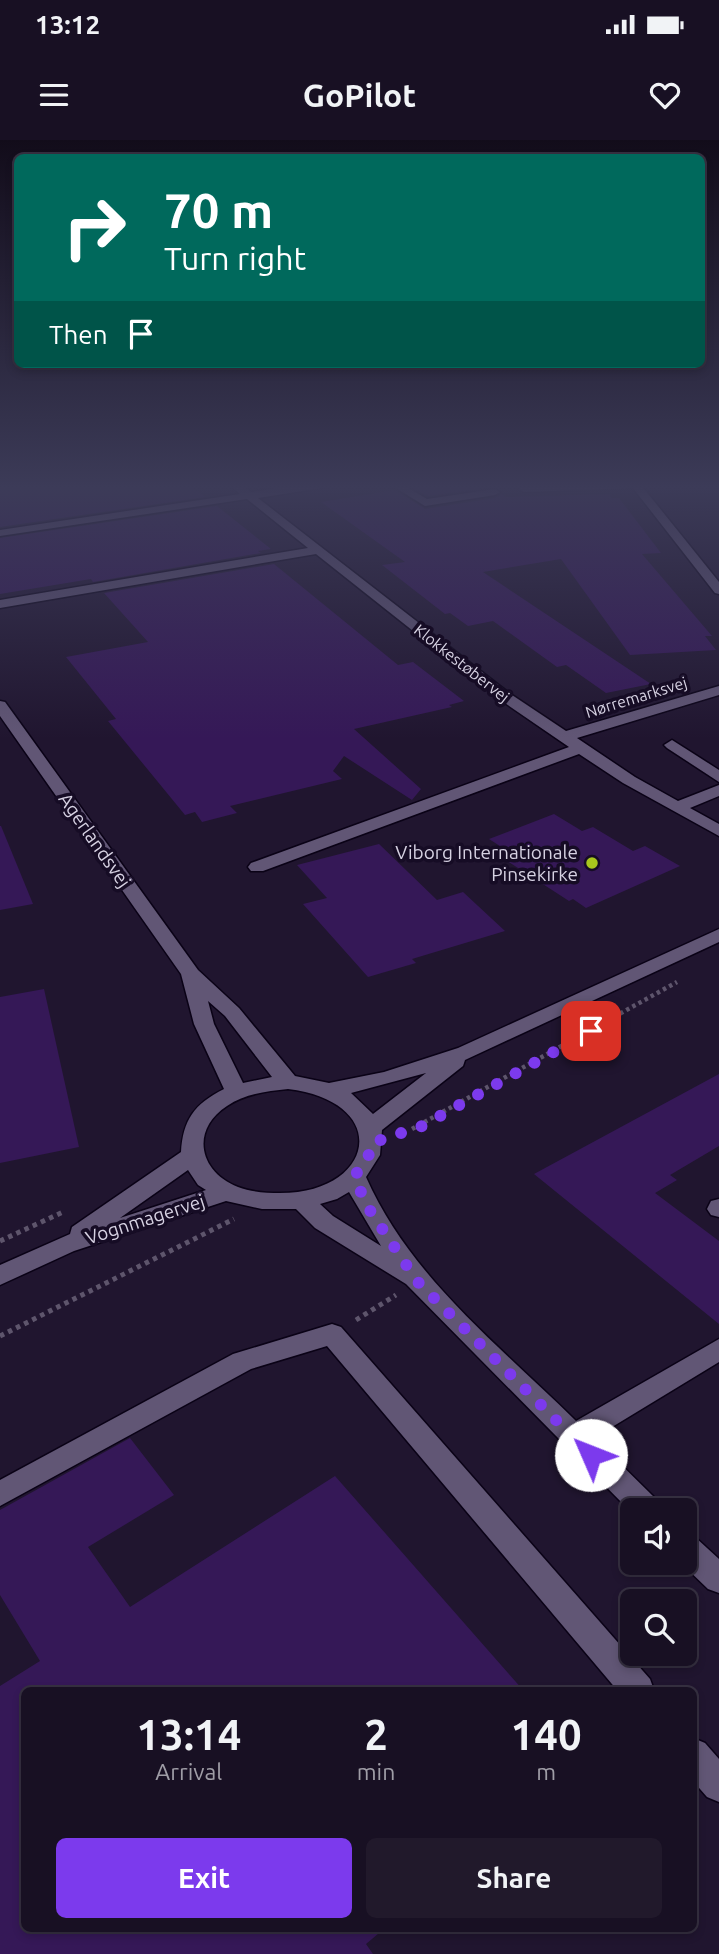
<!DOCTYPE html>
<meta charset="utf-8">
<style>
body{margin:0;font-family:Ubuntu,sans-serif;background:#21192b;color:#f1f3f6;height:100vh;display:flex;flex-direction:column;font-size:26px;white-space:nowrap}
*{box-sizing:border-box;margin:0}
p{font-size:23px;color:#9f9da6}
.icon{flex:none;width:38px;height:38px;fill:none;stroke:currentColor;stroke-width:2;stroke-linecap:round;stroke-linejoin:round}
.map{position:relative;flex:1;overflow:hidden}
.sheet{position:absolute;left:21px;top:1547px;width:676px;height:245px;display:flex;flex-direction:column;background:#181023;border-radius:10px;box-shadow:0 4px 10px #0003,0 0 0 2px #363041}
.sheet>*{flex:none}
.top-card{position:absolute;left:14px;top:14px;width:691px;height:214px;border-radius:10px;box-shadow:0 4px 10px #0003,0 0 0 2px #363041;background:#00695c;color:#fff;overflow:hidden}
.fabs{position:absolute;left:620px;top:1358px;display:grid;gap:14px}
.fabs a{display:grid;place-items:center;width:77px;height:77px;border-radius:10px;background:#181023;box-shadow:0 4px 10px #0003,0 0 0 2px #363041;font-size:35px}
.pin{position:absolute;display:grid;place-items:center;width:60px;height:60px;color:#fff;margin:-30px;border-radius:14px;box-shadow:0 4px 10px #0006}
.me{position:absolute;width:77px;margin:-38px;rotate:314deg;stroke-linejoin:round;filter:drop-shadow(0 0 5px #0008)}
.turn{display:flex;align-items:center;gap:24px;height:147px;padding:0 35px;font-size:32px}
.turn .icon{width:91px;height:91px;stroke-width:2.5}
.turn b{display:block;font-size:49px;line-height:60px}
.then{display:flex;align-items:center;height:66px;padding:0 35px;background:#0003;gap:14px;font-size:26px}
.eta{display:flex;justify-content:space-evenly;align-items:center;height:119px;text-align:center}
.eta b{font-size:42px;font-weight:700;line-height:49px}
.primary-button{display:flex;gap:14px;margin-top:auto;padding:14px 35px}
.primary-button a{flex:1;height:80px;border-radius:10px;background:#7c3aed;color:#fff;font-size:28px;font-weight:700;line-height:80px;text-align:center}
.primary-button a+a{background:#21192b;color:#f1f3f6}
.status{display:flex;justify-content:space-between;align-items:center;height:49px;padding:0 35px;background:#181023;direction:ltr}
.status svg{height:19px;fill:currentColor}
header{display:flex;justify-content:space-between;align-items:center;height:91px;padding:0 35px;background:#181023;font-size:32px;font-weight:700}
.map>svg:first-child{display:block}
.building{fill:#351857}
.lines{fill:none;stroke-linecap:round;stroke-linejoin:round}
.minor-casing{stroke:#0a0216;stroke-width:3}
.path-far1{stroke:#5e556c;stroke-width:4.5;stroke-dasharray:3.5 3.5;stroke-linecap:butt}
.path{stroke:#5e556c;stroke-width:5;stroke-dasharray:4.5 4.5;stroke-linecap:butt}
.minor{fill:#615675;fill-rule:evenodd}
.route{stroke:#7c3aed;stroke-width:12;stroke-dasharray:0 21.6}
.poi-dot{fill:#a8c71d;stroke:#160c25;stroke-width:2.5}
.labels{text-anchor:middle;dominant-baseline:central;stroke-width:7;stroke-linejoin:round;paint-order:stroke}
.far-street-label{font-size:16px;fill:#d6d1e2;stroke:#160c25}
.street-label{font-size:19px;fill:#d6d1e2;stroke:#160c25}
.poi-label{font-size:19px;fill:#d6d1e2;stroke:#160c25;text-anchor:end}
</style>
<div class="status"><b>13:12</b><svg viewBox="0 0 49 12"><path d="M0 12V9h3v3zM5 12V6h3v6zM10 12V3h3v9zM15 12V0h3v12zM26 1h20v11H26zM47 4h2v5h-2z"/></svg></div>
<header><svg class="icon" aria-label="menu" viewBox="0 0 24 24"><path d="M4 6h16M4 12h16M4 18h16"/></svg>GoPilot<svg class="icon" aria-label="heart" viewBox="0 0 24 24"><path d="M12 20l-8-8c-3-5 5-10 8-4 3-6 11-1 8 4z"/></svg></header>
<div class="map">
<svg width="719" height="1814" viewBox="0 0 719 1814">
<rect width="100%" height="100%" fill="#20152f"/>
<!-- building -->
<g class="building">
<path d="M0,345H190L205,357L0,387Z"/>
<path d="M431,345H486L490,347L428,356L413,348Z"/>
<path d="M395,350L425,369L495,358L502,354L506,357L609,354L612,358H619L661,413L642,414L712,496H705L716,510L630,515L561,419L483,432L651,544L606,553L566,525L557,527L493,481L468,486L450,473L445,474L382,425L405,422L321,362Z"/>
<path d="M217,366L271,409L258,411L261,413L93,442L91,439L0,454V398Z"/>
<path d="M274,424L398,525L413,522L464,561L449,565L452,567L354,589L421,649L412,660L344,616L333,631L342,639L230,666L237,673L202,682L195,672L185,675L108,581L116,579L66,517L148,502L104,453Z"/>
<path d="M554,674L582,691L593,687L633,711L645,706L680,726L586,768L573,759L569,761L504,719L514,715L489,699Z"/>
<path d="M0,686H1L33,764L0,770Z"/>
<path d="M379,704L437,760L463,752L505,791L412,819L416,823L368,837L303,764L327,758L297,725Z"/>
<path d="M44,849L79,1007L0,1023V857Z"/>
<path d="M719,934V1006L670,1035L677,1040L655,1053L719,1101V1184L534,1034Z"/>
<path d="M130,1298L174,1355L88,1407L130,1467L335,1336L523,1550H24V1788H385L366,1804L373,1814H0V1546L40,1521L0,1455V1370Z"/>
</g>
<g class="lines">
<!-- minor casing -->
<g class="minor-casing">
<g id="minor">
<path d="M230,345H241L251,352L302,345H326L321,348L258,358L509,553L566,591L719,546V555L577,598L635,637L678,661L719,645V656L690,668L719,684V696L623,643L579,614L263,731H251L248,727L251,723L569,607L499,559L316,414L0,468V460L308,408L247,359L0,396V390L240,354Z"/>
<path d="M391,345H403L427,359L495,349L500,352L495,355L425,366Z"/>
<path d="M555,345H641L719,442V454L715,453L633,348L524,352L519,349L524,346Z"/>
<path d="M0,561L5,562L198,830L239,868L295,936L329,943L384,932L458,908L719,789V802L465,920L463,926L382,990L380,1015L366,1037C410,1137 500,1206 576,1281L719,1199V1222L594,1298L658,1361L663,1370H632V1373L406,1144L315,1088L296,1069H262L226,1061L74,1111L0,1145V1125L70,1094L72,1087L181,1012C183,980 194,964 224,949L194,884L181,834L0,576ZM208,861L225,876L272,937L243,943L214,884ZM426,933L373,974L351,953ZM288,949C393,962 375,1053 280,1053C266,1053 251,1052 238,1047C199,1032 190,990 227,966C245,954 267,951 288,949ZM188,1030L198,1045L206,1050L120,1078ZM349,1052L381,1106L333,1076L320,1064L337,1059Z"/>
<path d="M672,600L719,630V642L667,608L664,605Z"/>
<path d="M719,1059V1077L711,1075L707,1069L711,1061Z"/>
<path d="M332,1184L341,1187L650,1539L654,1550H617L327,1206L251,1229L0,1366V1340L233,1214Z"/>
<path d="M684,1393L695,1397L719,1419V1453L708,1449L681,1423H684Z"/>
<path d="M693,1598L705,1603L719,1619V1662L707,1657L693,1641Z"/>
</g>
</g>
<!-- path-far1 -->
<path class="path-far1" d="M412,989L677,842"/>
<!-- path -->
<g class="path">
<path d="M0,1101L63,1072"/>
<path d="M356,1180L396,1155"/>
<path d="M0,1196L234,1079"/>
</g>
<!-- minor -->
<use href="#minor" class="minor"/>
</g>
<!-- sky -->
<linearGradient id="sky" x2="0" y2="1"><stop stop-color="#120c1a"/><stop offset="0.58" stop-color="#3c3b58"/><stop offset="1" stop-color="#3c3b58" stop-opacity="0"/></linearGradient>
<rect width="719" height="599" fill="url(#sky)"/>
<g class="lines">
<!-- route -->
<path class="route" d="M591,891L422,986L372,1003L367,1021L354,1036L367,1066L417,1141L591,1315"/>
</g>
<!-- markers -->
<circle class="poi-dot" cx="592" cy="723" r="7"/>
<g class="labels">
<!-- far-street labels -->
<g class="far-street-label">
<text transform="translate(462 523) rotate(38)">Klokkestøbervej</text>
<text transform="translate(636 557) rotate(-17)">Nørremarksvej</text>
</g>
<!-- street labels -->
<g class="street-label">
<text transform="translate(95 700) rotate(55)">Agerlandsvej</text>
<text transform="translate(145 1079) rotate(-18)">Vognmagervej</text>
</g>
<!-- poi labels -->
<g class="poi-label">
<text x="578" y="712">Viborg Internationale<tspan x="578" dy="22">Pinsekirke</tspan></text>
</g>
</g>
</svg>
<div class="fabs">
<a><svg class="icon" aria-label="sound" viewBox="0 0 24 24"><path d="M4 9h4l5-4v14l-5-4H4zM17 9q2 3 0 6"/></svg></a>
<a><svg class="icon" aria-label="search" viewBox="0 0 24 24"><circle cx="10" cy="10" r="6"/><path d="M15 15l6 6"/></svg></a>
</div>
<div class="pin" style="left:591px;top:891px;background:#d93025"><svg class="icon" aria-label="arrive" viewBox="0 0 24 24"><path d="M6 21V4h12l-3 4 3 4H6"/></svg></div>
<svg class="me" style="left:591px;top:1315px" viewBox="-20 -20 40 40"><circle r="19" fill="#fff"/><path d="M0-13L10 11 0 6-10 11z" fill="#7c3aed"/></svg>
<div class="top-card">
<div class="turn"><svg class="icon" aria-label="right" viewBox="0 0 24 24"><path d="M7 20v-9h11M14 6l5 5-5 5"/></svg><div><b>70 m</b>Turn right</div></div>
<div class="then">Then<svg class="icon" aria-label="arrive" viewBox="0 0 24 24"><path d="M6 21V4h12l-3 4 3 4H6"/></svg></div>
</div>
<section class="sheet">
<div class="eta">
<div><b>13:14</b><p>Arrival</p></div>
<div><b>2</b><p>min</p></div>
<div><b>140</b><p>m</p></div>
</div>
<div class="primary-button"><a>Exit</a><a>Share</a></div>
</section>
</div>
